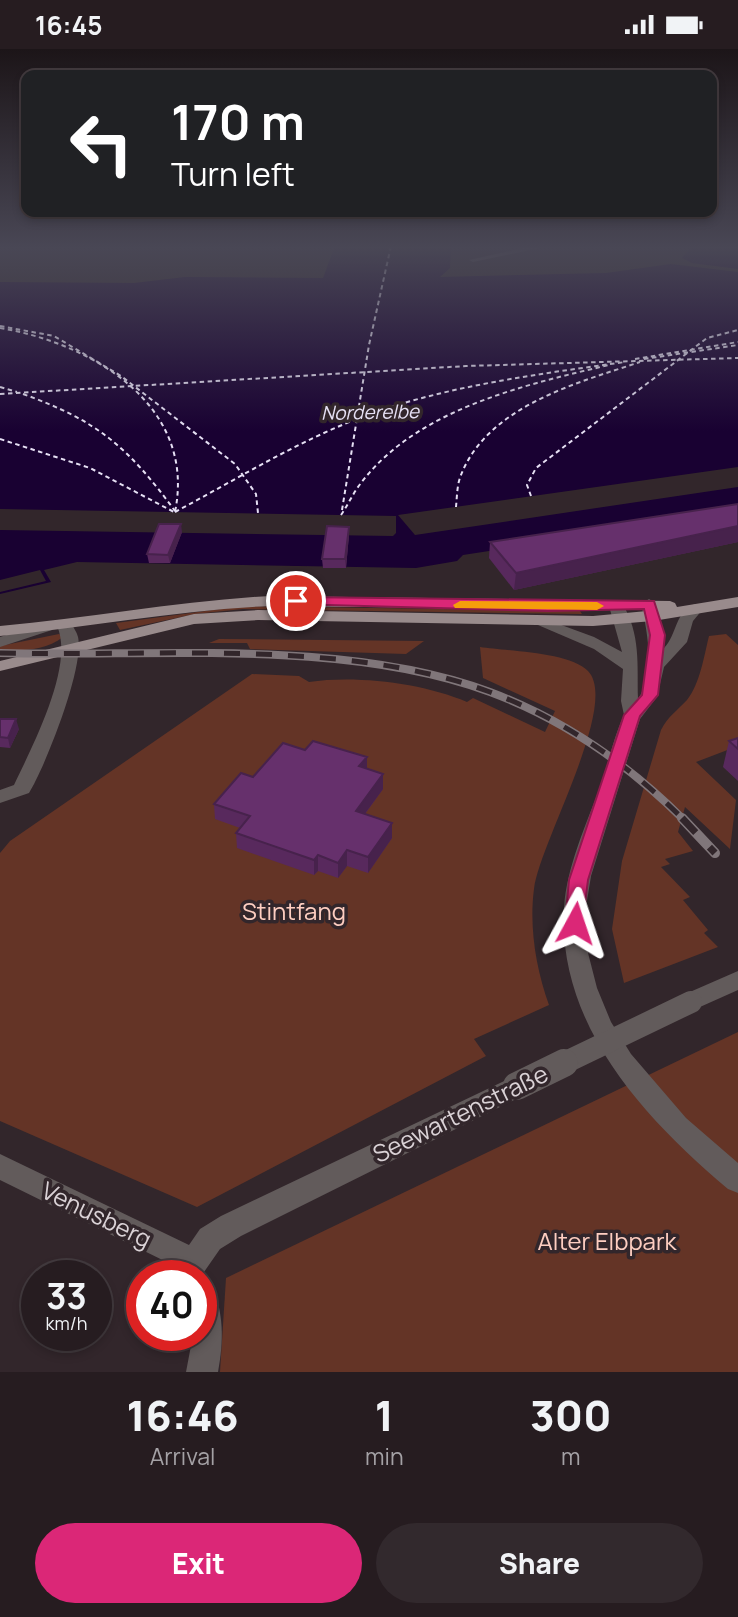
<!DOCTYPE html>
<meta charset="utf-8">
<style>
body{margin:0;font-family:Manrope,sans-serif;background:#32292d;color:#f1f3f6;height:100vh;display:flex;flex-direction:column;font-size:26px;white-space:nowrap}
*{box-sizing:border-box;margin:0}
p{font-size:23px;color:#a4a1a5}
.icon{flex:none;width:38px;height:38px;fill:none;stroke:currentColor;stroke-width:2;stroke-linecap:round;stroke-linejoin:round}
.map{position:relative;height:1323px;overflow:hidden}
.side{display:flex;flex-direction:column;background:#261c20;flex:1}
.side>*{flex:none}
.top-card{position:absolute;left:21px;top:21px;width:696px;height:147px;border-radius:14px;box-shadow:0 4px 10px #0003,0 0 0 2px #423a3e;background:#202124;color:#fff;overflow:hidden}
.speed{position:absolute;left:21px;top:1211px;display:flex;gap:14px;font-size:35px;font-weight:700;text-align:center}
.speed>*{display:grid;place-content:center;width:91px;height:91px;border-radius:50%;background:#261c20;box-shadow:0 4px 10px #0003,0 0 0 2px #423a3e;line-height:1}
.speed small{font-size:18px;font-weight:400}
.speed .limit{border:10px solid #d22;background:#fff;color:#111}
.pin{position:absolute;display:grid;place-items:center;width:60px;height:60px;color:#fff;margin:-30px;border:4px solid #fff;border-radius:50%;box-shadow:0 2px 7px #0007}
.me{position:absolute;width:77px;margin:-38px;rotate:5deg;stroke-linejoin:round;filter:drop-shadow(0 0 5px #0008)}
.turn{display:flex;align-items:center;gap:24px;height:147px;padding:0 35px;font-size:32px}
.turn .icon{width:91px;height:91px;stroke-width:2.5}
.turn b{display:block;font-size:49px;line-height:60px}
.eta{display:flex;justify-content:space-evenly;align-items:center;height:119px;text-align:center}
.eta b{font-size:42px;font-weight:800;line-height:49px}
.action{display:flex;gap:14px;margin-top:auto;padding:14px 35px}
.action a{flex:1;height:80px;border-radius:42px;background:#db2777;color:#fff;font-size:28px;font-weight:800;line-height:80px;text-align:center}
.action a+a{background:#32292d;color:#f1f3f6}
.status{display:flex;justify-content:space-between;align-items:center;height:49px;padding:0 35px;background:#261c20;direction:ltr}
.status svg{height:19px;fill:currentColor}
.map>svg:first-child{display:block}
.green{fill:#643426}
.water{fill:#190132}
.pier{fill:#32262b}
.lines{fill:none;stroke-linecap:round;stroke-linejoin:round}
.ferry{stroke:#e6e0f4;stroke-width:2;stroke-dasharray:4.5 3.5;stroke-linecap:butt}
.minor{fill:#625b5b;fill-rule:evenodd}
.major{fill:#998b8c;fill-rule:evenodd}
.rail-far1-casing{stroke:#80767a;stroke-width:8}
.rail-casing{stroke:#80767a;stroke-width:10}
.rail-far1{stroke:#32262b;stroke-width:5;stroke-dasharray:16;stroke-linecap:butt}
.rail{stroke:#32262b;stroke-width:7;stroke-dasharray:20;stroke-linecap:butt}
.minor-bridge-far1{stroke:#625b5b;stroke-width:22}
.minor-bridge{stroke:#625b5b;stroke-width:28}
.wall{fill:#58295d}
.shaded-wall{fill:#47224c}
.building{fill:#66306c;stroke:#47224c;stroke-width:2}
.route{fill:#db2777;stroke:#8e194d;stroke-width:2}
.slow{fill:#f59e0b}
.labels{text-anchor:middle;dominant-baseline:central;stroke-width:7;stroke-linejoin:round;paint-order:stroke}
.far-water-label{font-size:19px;font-style:italic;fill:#e6e0f4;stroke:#32262b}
.near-park-label{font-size:24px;fill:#fecec1;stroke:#32262b}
.near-street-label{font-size:24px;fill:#dad2d6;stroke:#32262b}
</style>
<div class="status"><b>16:45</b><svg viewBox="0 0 49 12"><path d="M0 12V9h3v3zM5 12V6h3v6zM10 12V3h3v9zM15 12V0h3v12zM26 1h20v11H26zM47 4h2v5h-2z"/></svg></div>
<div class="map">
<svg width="738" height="1323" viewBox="0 0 738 1323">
<rect width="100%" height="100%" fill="#32262b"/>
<!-- green -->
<g class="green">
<path d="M243,557L580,562L582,565L243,560L195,565L120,581L116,574Z"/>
<path d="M59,585L63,588C45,602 22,602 0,601V597Z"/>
<path d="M726,585L738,596V697L696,713L736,751L730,800L685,758L678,783L693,802L665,810L670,815L661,818L690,848L683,851L708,881L704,884L718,898L624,934L612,880L622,812L661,681C668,667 677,662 687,651C700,635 704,607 709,587Z"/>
<path d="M219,590L424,592L406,605L250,600L247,594H209Z"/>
<path d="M480,598C506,602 570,603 588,622C620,655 539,795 534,840C529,878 536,920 549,956L474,990L486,1007L197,1158L0,1072V804L10,792L252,625L299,627L309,633C356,626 423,634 467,653L473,649L545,683L555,662L483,629Z"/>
<path d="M738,983V1323H220L226,1229Z"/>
</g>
<!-- water -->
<g class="water">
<path d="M335,197H451L450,219L440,228L606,224L671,215L738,223V464L463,506L457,512L416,519L77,513L44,521L51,533L0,545V233L134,234L185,228L323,229Z"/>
<path d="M692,197H738V220L692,214L682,209Z"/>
</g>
<!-- pier -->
<g class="pier">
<path d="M738,418V438L415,486L398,466Z"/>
<path d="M0,460L396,467V484L393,487L0,481Z"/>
<path d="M40,521L46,532L0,543V531Z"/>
</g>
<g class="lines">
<!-- ferry -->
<g class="ferry">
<path d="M0,277L54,287L121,327L235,415L256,445L258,464"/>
<path d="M0,279C91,294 197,356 175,463"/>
<path d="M635,310L738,293"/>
<path d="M644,310L738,296"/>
<path d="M0,338L17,343"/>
<path d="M0,345L466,317L738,309"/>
<path d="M23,345C98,372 128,398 175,462"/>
<path d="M0,390L90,419L174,463"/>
<path d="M531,447L527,436L536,419L707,289L738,281"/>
<path d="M456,458C457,448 457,435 461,426C488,357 577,334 640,313"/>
<path d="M342,461L369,296L391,197"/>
<path d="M175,463C239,429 301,390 370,365C452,336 539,325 625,313"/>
<path d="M341,466C348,456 353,444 361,434C417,360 524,336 609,316"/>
</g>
<!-- minor -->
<g class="minor">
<path d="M295,197H305L298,200Z"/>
<path d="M532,197H549L473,213L469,211Z"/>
<path d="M649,550L657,555L664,599C677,586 675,562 695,555L703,560L693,572L687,593L664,618L657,648L640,670L591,827L586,858L587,900L597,939L611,973L631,1005L686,1069L738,1114V1144L728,1140C644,1069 557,976 564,858C567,818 585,778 599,741C608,717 613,689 624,666L621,652L623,620L594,600L531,573L539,568L545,570L594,588L622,603L609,557L612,554H622C641,585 637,616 638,650C655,624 648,584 641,555Z"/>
<path d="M65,572L71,574C73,578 77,583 78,588C85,618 45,718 29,744L0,754V741L14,736C32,698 75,616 57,577Z"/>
<path d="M46,573L54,578L52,581L0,598V588Z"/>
<path d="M738,922V941L691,962L683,960L679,953L683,946Z"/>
<path d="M517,1026L526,1029L530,1037L526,1045L241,1187L220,1200L204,1223L195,1227L0,1131V1105L189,1196L200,1180L221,1167Z"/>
<path d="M201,1229L211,1234C224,1263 224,1292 218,1323H186L193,1286H201Z"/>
</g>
<!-- major -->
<path class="major" d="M270,547L670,552L675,554L677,558L738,548V558L653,572L593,577L258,571L194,575L0,622V612L194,565L258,561L593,567L658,561L270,557C180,561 90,578 0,587V577C90,569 180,552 270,547Z"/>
<!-- rail-far1 casing -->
<g class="rail-far1-casing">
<path id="rail-far1" d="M0,604C154,608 345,589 490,643C565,671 628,715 684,771"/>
</g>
<!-- rail casing -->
<g class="rail-casing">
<path id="rail" d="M682,769L715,804"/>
</g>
<!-- rail-far1 -->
<use href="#rail-far1" class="rail-far1"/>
<!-- rail -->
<use href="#rail" class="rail"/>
<!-- minor-bridge-far1 -->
<path class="minor-bridge-far1" d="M560,1016L691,953"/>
<!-- minor-bridge -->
<path class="minor-bridge" d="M517,1037L564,1014"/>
</g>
<!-- wall -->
<g class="wall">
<path d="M738,455V493L514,541L489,509L490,493Z"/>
<path d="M182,483L170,514H149L147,505Z"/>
<path d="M349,486L346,519H323L322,510Z"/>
<path d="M0,670L19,680L10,699L0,698Z"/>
<path d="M738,689V732L723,718L729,692Z"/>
<path d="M305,701L367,708V720L383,725V740L365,765L392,789L368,824L347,817L338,829L318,822L314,826L237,799L236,784L240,779L215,770L214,755L253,728Z"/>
</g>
<!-- shaded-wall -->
<g class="shaded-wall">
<path d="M181,475L182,483L170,514L168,506Z"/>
<path d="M738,477V493L514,541L516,524Z"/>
<path d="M349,478V486L346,519L345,510Z"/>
<path d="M16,670L19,680L10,699L8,689Z"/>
<path d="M367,708V723L359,717Z"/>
<path d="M383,725V740L356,777V762Z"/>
<path d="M392,774V789L368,824V808Z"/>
<path d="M347,801V817L338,829V814Z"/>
<path d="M318,806V822L314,826V811Z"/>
</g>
<!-- building -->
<g class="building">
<path d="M738,455V477L516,524L490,493Z"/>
<path d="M159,475H181L168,506L147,505Z"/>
<path d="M327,477L349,478L345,510H322Z"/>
<path d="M0,670H16L8,689L0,688Z"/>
<path d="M738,689V700L729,692Z"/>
<path d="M313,692L367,708L359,717L383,725L356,762L392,774L368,808L347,801L338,814L318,806L314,811L236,784L250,767L214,755L241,724L253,728L283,694L305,701Z"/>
</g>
<!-- sky -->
<linearGradient id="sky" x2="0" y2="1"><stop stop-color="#1c1518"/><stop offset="0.52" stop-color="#494755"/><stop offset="1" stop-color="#494755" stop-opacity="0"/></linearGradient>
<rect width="738" height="382" fill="url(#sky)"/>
<!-- route -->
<path class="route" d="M296,548L654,552L665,586L658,646L640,667L588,831L582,879H568L565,874L569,831L624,666L642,646L650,586L644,560L548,562L291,555L289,552Z"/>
<!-- slow -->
<path class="slow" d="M460,552L597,553L604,557L597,561L455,559L453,556Z"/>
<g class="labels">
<!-- far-water labels -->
<g class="far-water-label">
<text transform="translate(370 363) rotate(-1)">Norderelbe</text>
</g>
<!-- near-park labels -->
<g class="near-park-label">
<text x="294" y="861">Stintfang</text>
<text x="607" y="1191">Alter Elbpark</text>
</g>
<!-- near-street labels -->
<g class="near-street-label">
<text transform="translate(460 1064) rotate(-26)">Seewartenstraße</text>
<text transform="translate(97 1165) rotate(26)">Venusberg</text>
</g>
</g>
</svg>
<div class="speed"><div>33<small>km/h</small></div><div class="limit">40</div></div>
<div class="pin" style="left:296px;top:552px;background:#d93025"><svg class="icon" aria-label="arrive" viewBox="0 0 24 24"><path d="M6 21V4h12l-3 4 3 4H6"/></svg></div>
<svg class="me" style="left:575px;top:874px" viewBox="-20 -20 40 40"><path d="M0-17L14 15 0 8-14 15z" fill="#db2777" stroke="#fff" stroke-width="4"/></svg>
<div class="top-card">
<div class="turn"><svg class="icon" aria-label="left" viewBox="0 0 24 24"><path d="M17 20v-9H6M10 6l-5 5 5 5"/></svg><div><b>170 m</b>Turn left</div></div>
</div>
</div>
<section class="side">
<div class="eta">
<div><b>16:46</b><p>Arrival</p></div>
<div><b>1</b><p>min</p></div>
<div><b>300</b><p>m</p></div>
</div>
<div class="action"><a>Exit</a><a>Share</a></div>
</section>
